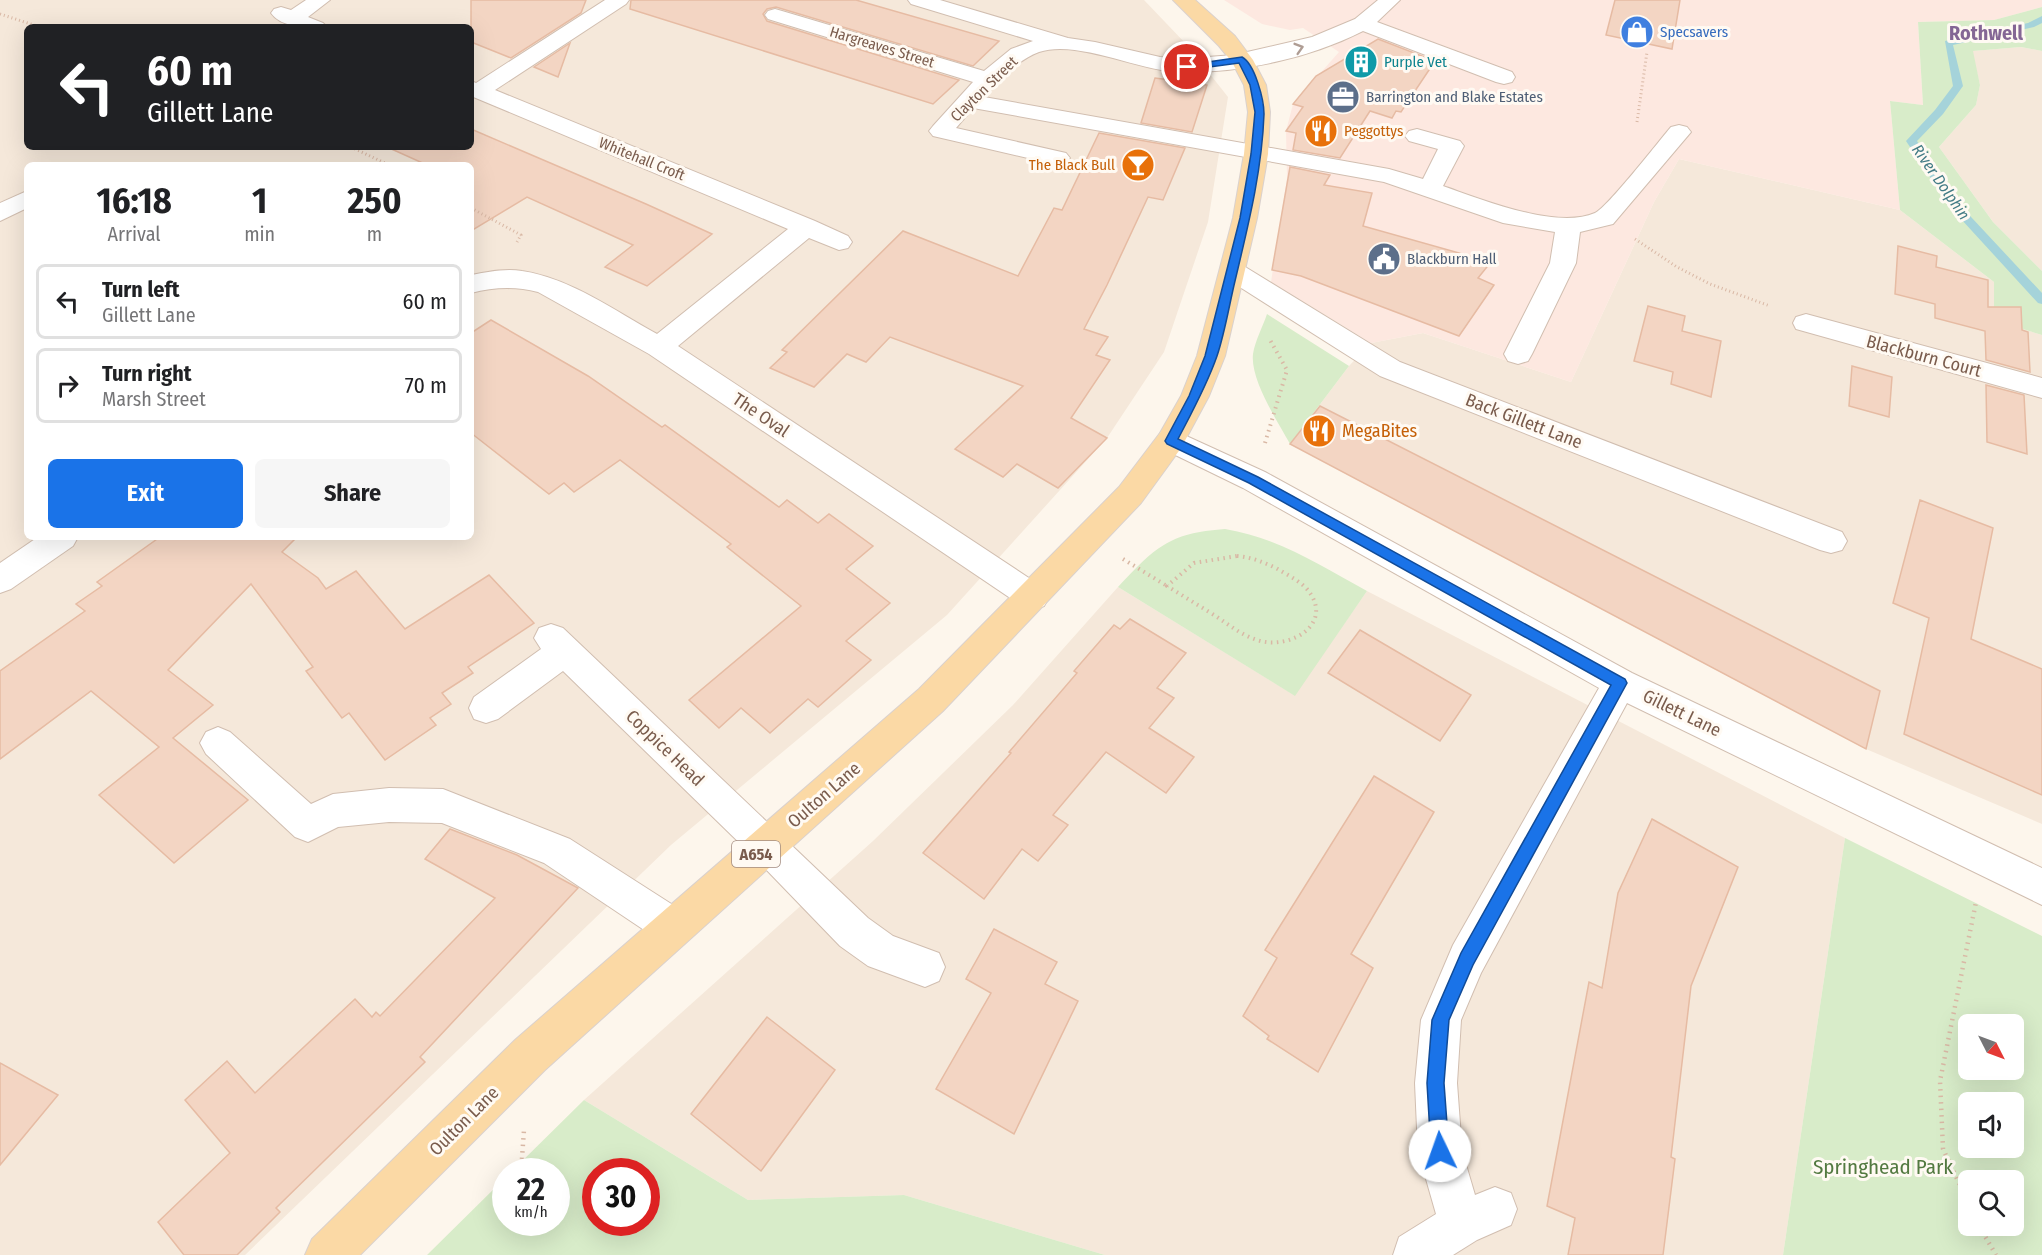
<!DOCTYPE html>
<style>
body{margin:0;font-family:"Fira Sans Condensed",sans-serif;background:#f6f6f6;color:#202124;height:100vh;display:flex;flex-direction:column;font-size:22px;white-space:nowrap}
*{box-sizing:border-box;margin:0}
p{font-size:20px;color:#757577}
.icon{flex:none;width:33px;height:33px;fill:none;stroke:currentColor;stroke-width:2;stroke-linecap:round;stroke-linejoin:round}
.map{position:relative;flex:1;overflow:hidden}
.details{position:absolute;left:24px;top:162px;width:450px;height:378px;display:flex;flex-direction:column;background:#fff;border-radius:9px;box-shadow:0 6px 24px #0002}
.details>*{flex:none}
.top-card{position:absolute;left:24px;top:24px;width:450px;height:126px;border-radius:9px;box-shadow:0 6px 24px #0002;background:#202124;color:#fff;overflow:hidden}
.needle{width:39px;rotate:132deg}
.controls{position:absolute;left:1958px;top:1014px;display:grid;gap:12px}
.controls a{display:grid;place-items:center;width:66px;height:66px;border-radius:9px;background:#fff;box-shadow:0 6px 24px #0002;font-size:30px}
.speed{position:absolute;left:492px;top:1158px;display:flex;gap:12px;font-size:30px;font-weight:700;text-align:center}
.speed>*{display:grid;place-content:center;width:78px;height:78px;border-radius:50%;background:#fff;box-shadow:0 6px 24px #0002;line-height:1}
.speed small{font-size:15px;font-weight:400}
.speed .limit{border:9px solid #d22;background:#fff;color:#111}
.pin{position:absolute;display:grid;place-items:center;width:51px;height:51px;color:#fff;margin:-26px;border:3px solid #fff;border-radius:50%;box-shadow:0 2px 6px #0007}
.me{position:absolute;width:66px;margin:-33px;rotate:357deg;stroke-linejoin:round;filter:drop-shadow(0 0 4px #0008)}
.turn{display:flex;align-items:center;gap:21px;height:126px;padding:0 24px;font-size:27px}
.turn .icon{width:78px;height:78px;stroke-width:2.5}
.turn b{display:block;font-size:42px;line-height:51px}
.eta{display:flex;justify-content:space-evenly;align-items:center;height:102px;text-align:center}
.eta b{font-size:36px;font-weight:700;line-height:42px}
.primary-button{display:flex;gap:12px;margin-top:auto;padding:12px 24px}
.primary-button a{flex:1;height:69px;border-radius:9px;background:#1a73e8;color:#fff;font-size:24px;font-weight:700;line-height:69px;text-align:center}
.primary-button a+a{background:#f6f6f6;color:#202124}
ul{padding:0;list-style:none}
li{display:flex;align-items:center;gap:18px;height:75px;margin:0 12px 9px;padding:0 12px;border:3px solid #e0e0e0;border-radius:9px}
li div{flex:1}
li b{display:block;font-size:22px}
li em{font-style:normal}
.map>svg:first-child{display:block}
.residential{fill:#f5e8da;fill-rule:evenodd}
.commercial{fill:#fde8e0}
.green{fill:#d8ecc9;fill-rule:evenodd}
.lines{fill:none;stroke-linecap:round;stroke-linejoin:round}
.stream{fill:#a5d3da;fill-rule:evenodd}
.building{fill:#f3d5c3;stroke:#e6bba3;stroke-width:1.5}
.minor-casing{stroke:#d1beb0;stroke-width:2}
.major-casing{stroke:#dad1cd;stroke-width:2}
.path-far2{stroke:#d9b8a5;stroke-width:3;stroke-dasharray:1 3;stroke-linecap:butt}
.path-far1{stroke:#d9b8a5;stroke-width:4;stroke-dasharray:1.5 4.5;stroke-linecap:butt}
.path{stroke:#d9b8a5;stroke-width:4.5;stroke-dasharray:1.5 5;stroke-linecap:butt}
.minor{fill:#fff;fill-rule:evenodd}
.major{fill:#fbd9a5;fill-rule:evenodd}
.oneway{stroke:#af9d94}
.route{fill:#1a73e8;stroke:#114b97;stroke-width:1.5}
.labels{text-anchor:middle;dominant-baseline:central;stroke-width:6;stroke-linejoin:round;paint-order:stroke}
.far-shop-label{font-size:15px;fill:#366cbe;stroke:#fffaf3;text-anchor:start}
.far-street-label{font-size:15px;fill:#7a5c4d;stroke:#fffaf3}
.far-culture-label{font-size:15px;fill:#0d838f;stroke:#fffaf3;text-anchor:start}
.far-service-label{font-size:15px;fill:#4e5e75;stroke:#fffaf3;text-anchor:start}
.far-food-label{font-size:15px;fill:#c56008;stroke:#fffaf3;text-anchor:start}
.far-water-label{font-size:16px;font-style:italic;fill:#437c86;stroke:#fffaf3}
.shield{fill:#fffaf3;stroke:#a28b7f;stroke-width:1.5}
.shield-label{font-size:16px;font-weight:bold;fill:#7a5c4d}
.street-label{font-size:18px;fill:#7a5c4d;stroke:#fffaf3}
.food-label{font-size:18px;fill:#c56008;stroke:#fffaf3;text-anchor:start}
.far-district-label{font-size:20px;font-weight:bold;fill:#846695;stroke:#fffaf3}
.near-park-label{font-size:21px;fill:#537a41;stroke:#fffaf3}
</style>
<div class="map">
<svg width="2042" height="1255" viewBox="0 0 2042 1255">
<rect width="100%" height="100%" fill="#fdf6ec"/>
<!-- residential -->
<g class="residential">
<path d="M0,0H1144L1187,45L1228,97L1208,222L1164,352L1107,438L947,615L671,845L245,1255H0ZM27,27H471V147H27ZM27,165H471V537H27Z"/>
<path d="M2021,47L2042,51V271L1993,222L1939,147L1976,105L1980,85L1972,51Z"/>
<path d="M1679,159L1900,210L1994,282V320L2042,335V824L1866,749L1290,444L1349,366L1371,343L1423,333L1571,382L1654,202Z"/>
<path d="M1118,587L1294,695L1367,591L1845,838L1783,1255H1105L904,1195L748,1200L584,1100L873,841L1013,705Z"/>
</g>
<!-- commercial -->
<path class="commercial" d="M1224,0H2042V7L1994,20L1918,22L1923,105L1890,101L1900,210L1679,159L1654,202L1571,382L1423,333L1371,343L1271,282L1287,178L1286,131L1293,104L1339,52L1303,28L1290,30L1262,24Z"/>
<!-- green -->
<g class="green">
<path d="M2042,7V51L2021,47L1973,51L1980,85L1976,105L1939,147L1993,222L2042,271V335L1994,320V282L1900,210L1890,101L1923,105L1918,22L1994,20Z"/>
<path d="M1267,314L1349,366L1290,444C1278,422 1250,380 1253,354C1255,341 1263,326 1267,314Z"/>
<path d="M1225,529C1279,538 1319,565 1367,591L1295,696L1118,587C1155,548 1168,533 1225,529Z"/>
<path d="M1845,838L2042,936V1255H1783ZM2013,1024V1070H1968V1024ZM2013,1102V1148H1968V1102ZM2013,1180V1226H1968V1180Z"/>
<path d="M584,1100L748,1200L904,1195L1105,1255H427L505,1178L506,1222H556V1172L512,1171ZM596,1172H646V1222H596Z"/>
</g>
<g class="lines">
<!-- stream -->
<path class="stream" d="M2042,16V23L2034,27L1953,45L1963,86L1943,114L1917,141L1958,203L2042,293V304L2038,303L1950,207L1906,141L1935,110L1953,86L1945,41L2028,23Z"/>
</g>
<!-- building -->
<g class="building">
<path d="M471,0H586L581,13L511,58L471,42Z"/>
<path d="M631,0H856L999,41L973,66L776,7L767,9L763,14L767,21L959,80L933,104L630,9Z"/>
<path d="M1615,0H1680L1672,49L1606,35Z"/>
<path d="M1378,39L1435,61L1401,112L1396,111L1392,118L1370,111L1340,158L1293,150L1296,133L1286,131L1303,107L1293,104L1316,76Z"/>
<path d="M570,43L558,77L534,67Z"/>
<path d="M1155,78L1207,85L1192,132L1141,123Z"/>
<path d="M471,129L646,204L712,234L647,286L605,267L633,245L527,197L471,231V165H427L387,147H471Z"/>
<path d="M1099,133L1185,148L1163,200L1148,197L1107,285L1084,329L1108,337L1096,355L1110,360L1071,418L1107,438L1058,488L1017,464L1003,477L955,449L1023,386L890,337L866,362L847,354L814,387L770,368L787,352L782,350L903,231L1018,276L1054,208L1062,210Z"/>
<path d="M1290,167L1330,175L1324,185L1372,193L1363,226L1491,262L1478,278L1494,285L1459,336L1301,276L1272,270Z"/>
<path d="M1898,246L1937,256L1936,267L1988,280V307H2021L2022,330L2028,332L2030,372L1986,360L1985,331L1935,318V304L1895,294Z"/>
<path d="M1648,306L1685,316L1682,331L1721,341L1711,397L1671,384L1673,372L1634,361Z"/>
<path d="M491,320L588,376L662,427L665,425L779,507L787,500L818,523L829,514L873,546L846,569L890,603L846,641L871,660L818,707L808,699L770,733L741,708L719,728L689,700L801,606L727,547L731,544L620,460L574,492L564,483L549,494L471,433V333Z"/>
<path d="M1852,366L1892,377L1889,417L1849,406Z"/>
<path d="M1986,385L2024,395L2027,454L1987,442Z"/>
<path d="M1320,406L1880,691L1866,749L1290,444Z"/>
<path d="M1920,500L1993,528L1971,639L2042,669V795L1904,734L1929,618L1893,603Z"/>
<path d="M160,537H297L282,552L318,578L326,589L356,571L405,629L489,575L534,623L468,667L473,673L442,693L451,704L430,718L436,725L385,760L349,713L342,718L306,671L313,667L251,584L168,670L213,705L173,738L248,800L174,863L99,795L159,747L91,691L0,759V671L85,611L76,604L102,586L97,582Z"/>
<path d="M1130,619L1186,653L1157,688L1174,698L1149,728L1194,757L1166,793L1106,752L1053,815L1068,825L1038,861L1022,849L984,899L923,853L1011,753L1009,752L1077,673L1074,671L1114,625L1120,629Z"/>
<path d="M1360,630L1471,695L1440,741L1328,673Z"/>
<path d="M1374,776L1434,812L1351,954L1373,968L1318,1072L1267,1039L1269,1036L1243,1016L1277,958L1265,950Z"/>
<path d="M1652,819L1738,867L1691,986L1671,1157L1675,1159L1663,1255H1568L1575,1218L1547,1206L1589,982L1602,988L1618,893Z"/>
<path d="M450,829L517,855L578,888L420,1057L425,1062L276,1208L280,1212L237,1255H184L158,1222L230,1153L185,1100L227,1061L255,1093L355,999L372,1017L376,1012L380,1016L495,898L425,859Z"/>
<path d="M994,929L1057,962L1045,984L1078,1001L1014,1134L936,1089L991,993L966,979Z"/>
<path d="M767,1017L835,1070L761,1171L691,1114Z"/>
<path d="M0,1063L58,1095L0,1165Z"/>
</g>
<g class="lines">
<!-- minor casing -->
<g class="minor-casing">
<g id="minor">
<path d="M306,0H330L308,17L323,23L327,27C309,27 282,29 271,13L274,9L281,7L291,10Z"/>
<path d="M605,0H629L626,4L495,90L815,221L848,236L852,242L848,248L839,250L809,238L678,346L1044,588L1049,597L1044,606L1033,610L1022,606L649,354L538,292C515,286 494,287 471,293V275C487,272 506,268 522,271C570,278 615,311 657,334L788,229L471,96V81L476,83Z"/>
<path d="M908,0H940L1068,38L1095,42L1160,57L1181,59L1234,55L1312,37L1355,19L1378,0H1400L1377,22L1512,72L1515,77L1512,82L1504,84L1496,82L1363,31C1310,58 1242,73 1182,72C1140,72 1078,39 1039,52C1017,60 999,81 984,97L1389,169L1423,179L1438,149L1409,141L1405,136L1409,131L1417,129L1460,141L1464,146L1443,186C1481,199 1556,230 1595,213C1608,207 1658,142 1671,127L1679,125L1687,127L1691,132L1613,224L1580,232L1576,263L1532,354L1528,361L1518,364L1508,361L1504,354L1550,263L1555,232L1503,223L1384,182L973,108L956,128L1066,153L1070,158L1066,163L1058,165L933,136L929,131L933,126L973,82L768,19L765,15L768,11L775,9L782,11L984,71L1011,49L1033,41L911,4Z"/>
<path d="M27,191V208L0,221V203Z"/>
<path d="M1233,263L1242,265L1400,362L1842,532L1847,541L1842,550L1831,553L1820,550L1380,376L1224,277L1220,271L1224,265Z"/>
<path d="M1806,314L2042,378V398L1796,329L1793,323L1796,317Z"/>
<path d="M1171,429L1265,472L1632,673L2042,868V905L1627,703L1481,973L1461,1020L1457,1083L1462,1151L1475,1195L1495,1187L1511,1193L1517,1209L1511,1225L1477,1240L1453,1255H1393L1399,1237L1436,1214L1418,1151L1415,1083L1421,1020L1453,945L1599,688L1243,488L1161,448L1156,440L1161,432Z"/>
<path d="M38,537H78L73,546L11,589L0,593V563Z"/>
<path d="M551,624L563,628L868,918L893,936L939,953L945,967L939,981L925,987L868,966L840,946L754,857L563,671L498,719L486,723L474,719L469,708L474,697L541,649L534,638L539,628Z"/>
<path d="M218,727L230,732L311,804L333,794L389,788L443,789L570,839L687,914L692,927L687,940L673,946L659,940L544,863L442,823L389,822L338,827L308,842L295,837L206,754L200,743L206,732Z"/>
</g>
</g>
<!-- major casing -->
<g class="major-casing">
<path id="major" d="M1173,0H1195L1235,36L1253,60L1266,85L1270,112L1268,154L1257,218L1225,356L1209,396L1181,448L1141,503L943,711L545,1070L360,1255H305L312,1239L515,1040L919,689L1119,487L1160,433L1181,396L1197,356L1233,218L1244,154L1248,112L1244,85L1232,62L1219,46Z"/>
</g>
<!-- path-far2 -->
<g class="path-far2">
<path d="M0,14L40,27"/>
<path d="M1637,122L1647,52"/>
<path d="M351,147L389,165"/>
<path d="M471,208L521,235L517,242"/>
<path d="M1635,239L1677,267L1710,284L1770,306"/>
</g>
<!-- path-far1 -->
<g class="path-far1">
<path d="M1265,443L1287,370L1270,340"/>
<path d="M1237,556C1251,557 1263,562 1276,568C1286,574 1298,580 1306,588C1337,623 1290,651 1257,640C1241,635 1228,624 1214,615C1198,605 1183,596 1167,586L1194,563Z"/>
<path d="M1123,559L1167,586"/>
</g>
<!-- path -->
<g class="path">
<path d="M521,1172L524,1130"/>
<path d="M1968,1202L1943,1149L1940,1081L1976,902"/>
<path d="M1979,1226L1996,1255"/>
</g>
<!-- minor -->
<use href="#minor" class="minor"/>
<!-- major -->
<use href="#major" class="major"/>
</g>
<!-- one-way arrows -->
<defs><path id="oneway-chevron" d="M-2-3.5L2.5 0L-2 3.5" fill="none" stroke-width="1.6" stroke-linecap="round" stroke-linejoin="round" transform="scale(1.5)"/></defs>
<use class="oneway" href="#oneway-chevron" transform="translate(1299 48) rotate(-17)"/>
<!-- route -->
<path class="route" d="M1242,57C1255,64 1264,100 1264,114C1262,171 1248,226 1235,281C1229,306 1225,332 1217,356C1207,385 1192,412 1178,439L1258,477L1625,679L1627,683L1473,965L1449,1020L1444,1083L1449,1151L1446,1157L1440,1160L1433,1157L1431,1151L1427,1083L1432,1020L1461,953L1611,685L1249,483L1167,444L1165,441L1189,396L1205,356L1240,218L1251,154L1255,112L1250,85L1239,63L1187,70L1183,67L1187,65Z"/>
<!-- icons -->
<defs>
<g id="shop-disc" transform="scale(1.725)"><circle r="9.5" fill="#3f7fe0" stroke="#fffaf3"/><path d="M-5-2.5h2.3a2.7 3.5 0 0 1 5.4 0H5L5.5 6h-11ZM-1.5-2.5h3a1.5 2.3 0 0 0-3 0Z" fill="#fff"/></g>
<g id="building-disc" transform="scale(1.725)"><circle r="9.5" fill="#0f9aa8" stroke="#fffaf3"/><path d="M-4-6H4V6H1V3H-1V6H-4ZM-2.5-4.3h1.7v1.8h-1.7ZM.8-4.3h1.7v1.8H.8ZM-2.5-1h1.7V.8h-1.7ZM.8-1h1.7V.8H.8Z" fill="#fff"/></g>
<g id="office-disc" transform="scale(1.725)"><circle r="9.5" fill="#5c6f8a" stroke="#fffaf3"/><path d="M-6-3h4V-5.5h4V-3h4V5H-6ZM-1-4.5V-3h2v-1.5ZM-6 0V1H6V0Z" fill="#fff"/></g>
<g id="restaurant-disc" transform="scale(1.725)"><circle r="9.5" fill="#e8710a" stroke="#fffaf3"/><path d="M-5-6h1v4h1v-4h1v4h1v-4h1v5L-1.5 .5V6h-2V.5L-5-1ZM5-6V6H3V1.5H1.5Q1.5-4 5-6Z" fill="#fff"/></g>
<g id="bar-disc" transform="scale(1.725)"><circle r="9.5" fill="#e8710a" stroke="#fffaf3"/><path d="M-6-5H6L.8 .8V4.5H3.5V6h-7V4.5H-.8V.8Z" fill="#fff"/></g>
<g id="civic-disc" transform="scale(1.725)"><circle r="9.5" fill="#5c6f8a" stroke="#fffaf3"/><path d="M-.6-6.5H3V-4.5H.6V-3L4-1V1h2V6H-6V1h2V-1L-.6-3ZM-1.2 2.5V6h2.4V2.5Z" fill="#fff"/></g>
</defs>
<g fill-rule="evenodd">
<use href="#shop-disc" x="1637" y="32"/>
<use href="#building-disc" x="1361" y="62"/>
<use href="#office-disc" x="1343" y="97"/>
<use href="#restaurant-disc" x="1321" y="131"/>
<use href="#bar-disc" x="1138" y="165"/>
<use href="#civic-disc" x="1384" y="259"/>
<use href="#restaurant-disc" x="1319" y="431"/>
</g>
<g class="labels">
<!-- far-shop labels -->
<g class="far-shop-label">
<text x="1660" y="32">Specsavers</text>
</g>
<!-- far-street labels -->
<g class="far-street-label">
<text transform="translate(882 47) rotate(17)">Hargreaves Street</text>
<text transform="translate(984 89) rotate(-44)">Clayton Street</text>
<text transform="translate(642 159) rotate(22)">Whitehall Croft</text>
</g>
<!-- far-culture labels -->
<g class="far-culture-label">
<text x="1384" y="62">Purple Vet</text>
</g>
<!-- far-service labels -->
<g class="far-service-label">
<text x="1366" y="97">Barrington and Blake Estates</text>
<text x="1407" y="259">Blackburn Hall</text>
</g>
<!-- far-food labels -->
<g class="far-food-label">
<text x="1344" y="131">Peggottys</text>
<text x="1115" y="165" text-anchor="end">The Black Bull</text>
</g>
<!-- far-water labels -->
<g class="far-water-label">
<text transform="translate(1941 182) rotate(55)">River Dolphin</text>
</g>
<!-- shield labels -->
<rect class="shield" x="732" y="841" width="48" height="26" rx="4.5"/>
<g class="shield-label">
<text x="756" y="854">A654</text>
</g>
<!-- street labels -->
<g class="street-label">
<text transform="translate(1924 356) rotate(15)">Blackburn Court</text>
<text transform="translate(761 415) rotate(34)">The Oval</text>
<text transform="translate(1524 421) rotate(21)">Back Gillett Lane</text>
<text transform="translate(1682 713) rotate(26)">Gillett Lane</text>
<text transform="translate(665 748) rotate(44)">Coppice Head</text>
<text transform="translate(824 795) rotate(-41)">Oulton Lane</text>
<text transform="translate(464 1121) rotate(-45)">Oulton Lane</text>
</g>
<!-- food labels -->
<g class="food-label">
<text x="1342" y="431">MegaBites</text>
</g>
<!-- far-district labels -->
<g class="far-district-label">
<text x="1986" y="33">Rothwell</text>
</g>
<!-- near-park labels -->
<g class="near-park-label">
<text x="1883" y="1167">Springhead Park</text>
</g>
</g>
</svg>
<div class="controls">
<a><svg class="needle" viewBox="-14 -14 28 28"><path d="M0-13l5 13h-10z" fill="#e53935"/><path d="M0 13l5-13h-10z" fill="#757577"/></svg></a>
<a><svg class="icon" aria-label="sound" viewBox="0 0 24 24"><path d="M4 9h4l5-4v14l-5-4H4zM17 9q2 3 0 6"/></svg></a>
<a><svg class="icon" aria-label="search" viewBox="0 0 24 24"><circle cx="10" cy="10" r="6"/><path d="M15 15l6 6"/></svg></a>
</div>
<div class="speed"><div>22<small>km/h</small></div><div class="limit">30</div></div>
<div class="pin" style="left:1187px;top:67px;background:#d93025"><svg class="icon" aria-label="arrive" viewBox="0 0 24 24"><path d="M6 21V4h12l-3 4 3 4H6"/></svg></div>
<svg class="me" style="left:1440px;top:1151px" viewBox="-20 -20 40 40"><circle r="19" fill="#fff"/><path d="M0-13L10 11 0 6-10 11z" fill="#1a73e8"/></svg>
<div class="top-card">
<div class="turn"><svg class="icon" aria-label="left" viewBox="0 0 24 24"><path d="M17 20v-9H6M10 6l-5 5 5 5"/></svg><div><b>60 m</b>Gillett Lane</div></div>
</div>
<section class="details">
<div class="eta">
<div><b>16:18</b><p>Arrival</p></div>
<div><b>1</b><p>min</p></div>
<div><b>250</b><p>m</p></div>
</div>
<ul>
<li><svg class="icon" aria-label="left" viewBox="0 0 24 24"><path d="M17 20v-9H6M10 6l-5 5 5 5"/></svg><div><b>Turn left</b><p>Gillett Lane</p></div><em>60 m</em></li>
<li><svg class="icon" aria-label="right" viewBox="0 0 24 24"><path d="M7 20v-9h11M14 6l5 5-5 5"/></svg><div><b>Turn right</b><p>Marsh Street</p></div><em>70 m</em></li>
</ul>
<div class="primary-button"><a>Exit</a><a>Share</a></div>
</section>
</div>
